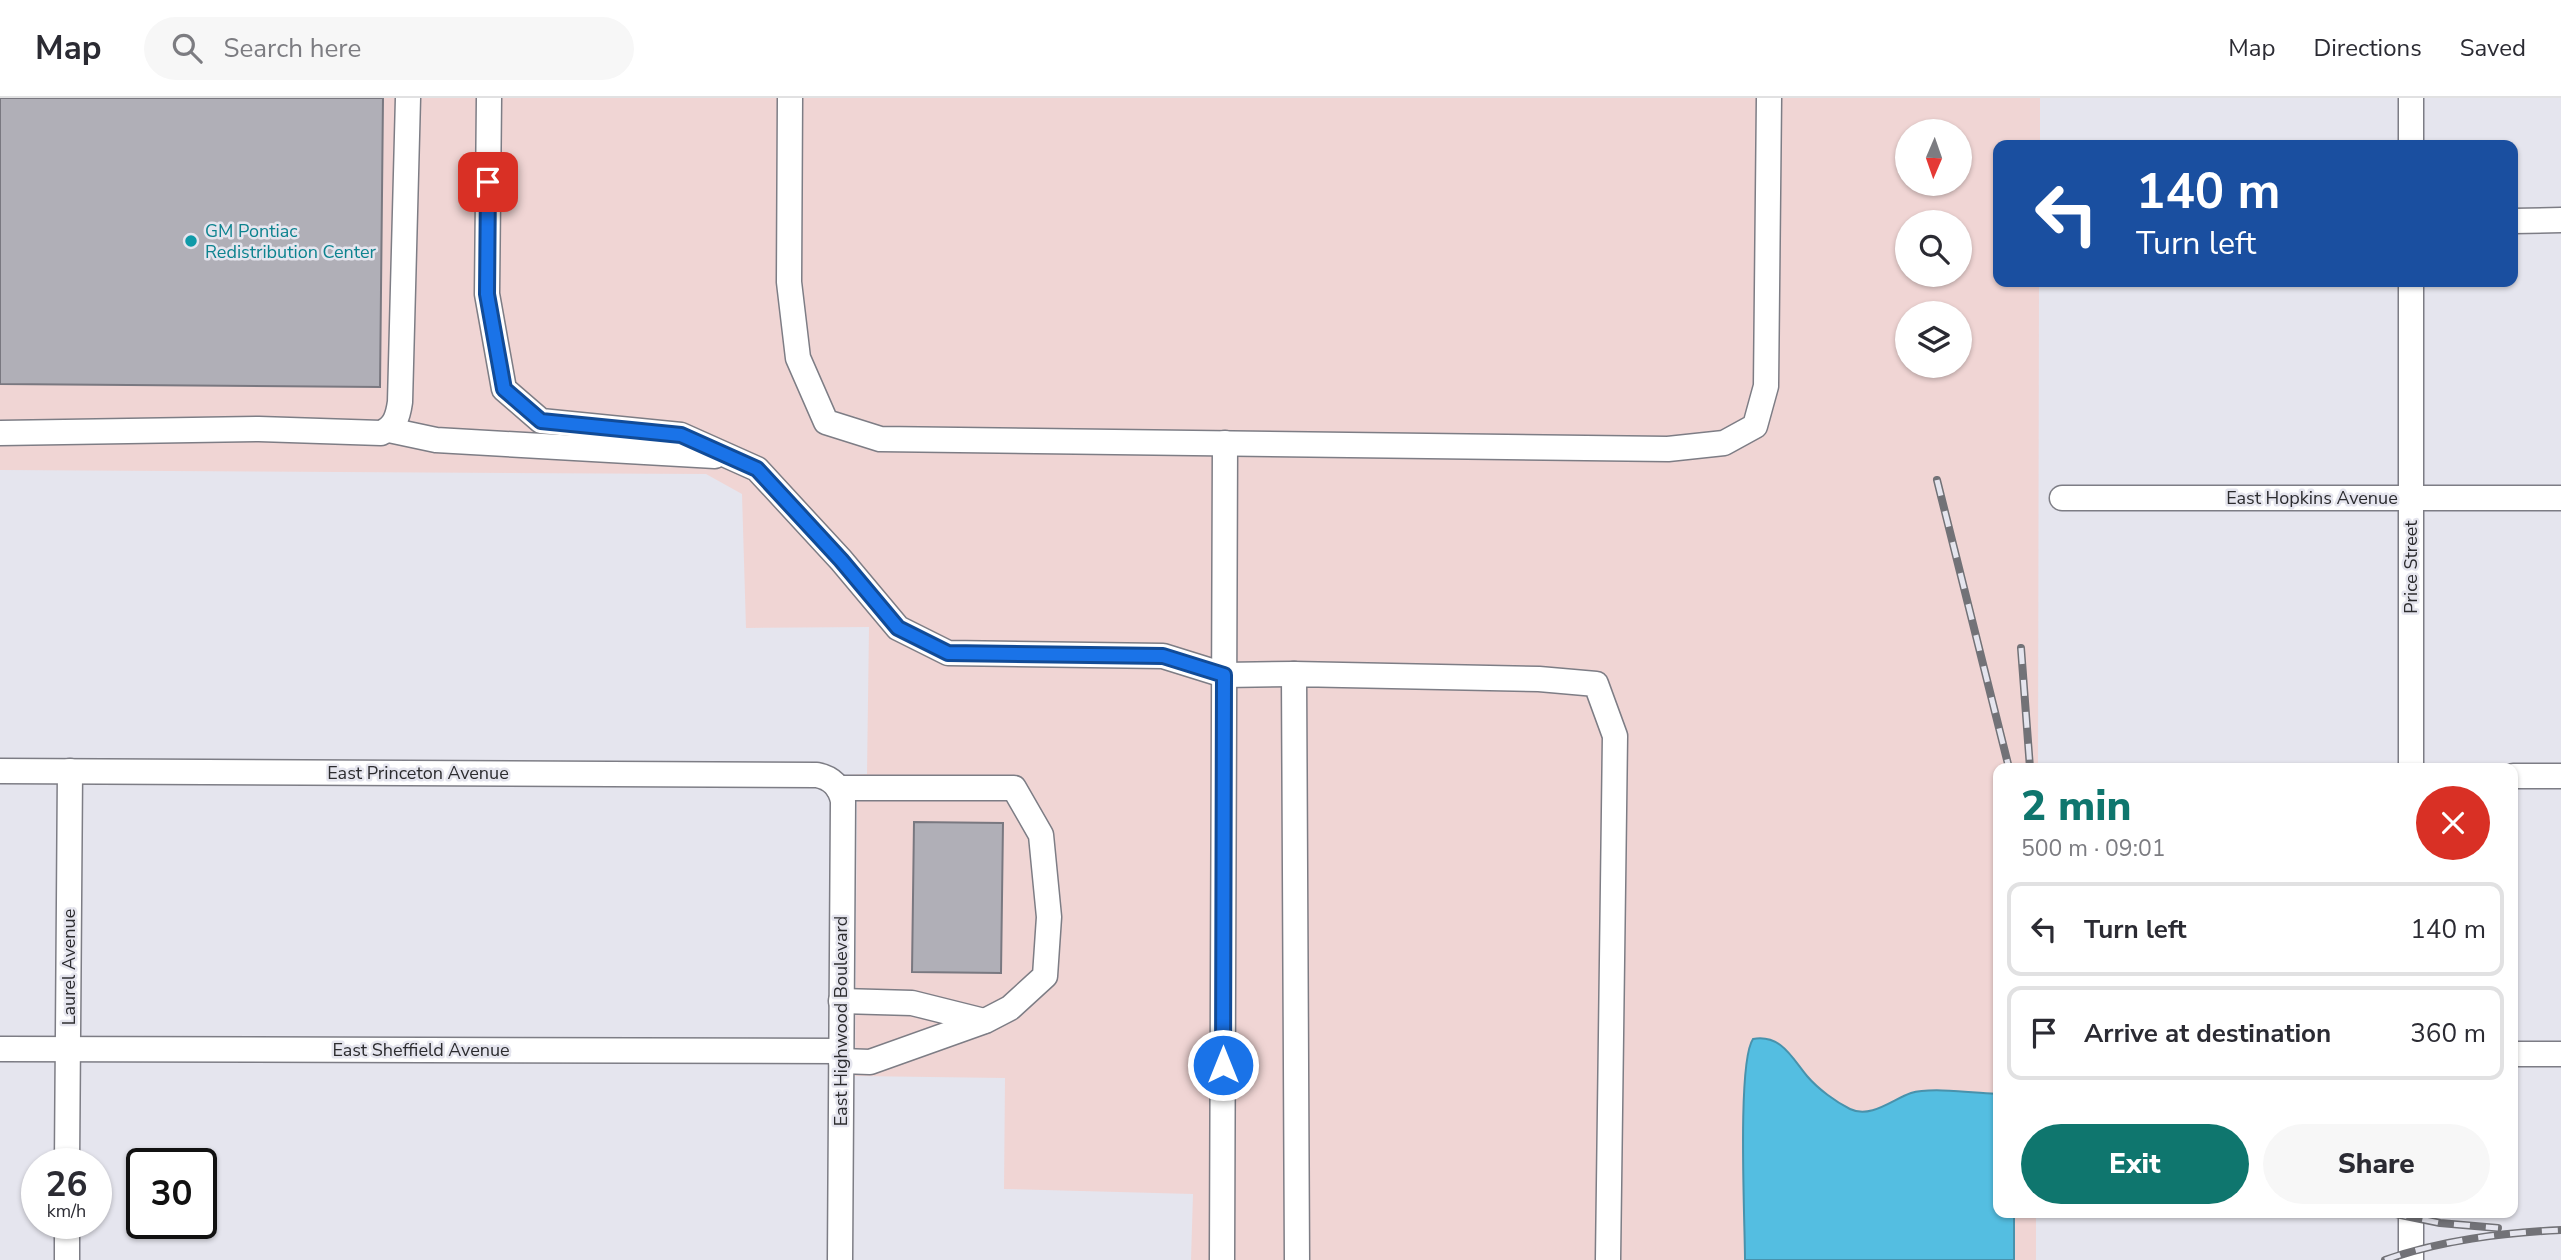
<!DOCTYPE html>
<meta charset="utf-8">
<style>
body{margin:0;font-family:"Nunito Sans",sans-serif;background:#f7f7f7;color:#2b2b33;height:100vh;display:flex;flex-direction:column;font-size:26px;white-space:nowrap}
*{box-sizing:border-box;margin:0}
p{font-size:23px;color:#7c7c81}
.icon{flex:none;width:38px;height:38px;fill:none;stroke:currentColor;stroke-width:2;stroke-linecap:round;stroke-linejoin:round}
.map{position:relative;flex:1;overflow:hidden}
.panel{position:absolute;left:1993px;top:665px;width:525px;height:455px;display:flex;flex-direction:column;background:#fff;border-radius:14px;box-shadow:0 2px 5px #0004}
.panel>*{flex:none}
.guide{position:absolute;left:1993px;top:42px;width:525px;height:147px;border-radius:14px;box-shadow:0 2px 5px #0004;background:#1a4fa0;color:#fff;overflow:hidden}
.needle{width:46px;rotate:182deg}
.buttons{position:absolute;left:1895px;top:21px;display:grid;gap:14px}
.buttons a{display:grid;place-items:center;width:77px;height:77px;border-radius:50%;background:#fff;box-shadow:0 2px 5px #0004;font-size:35px}
.speed{position:absolute;left:21px;top:1050px;display:flex;gap:14px;font-size:35px;font-weight:700;text-align:center}
.speed>*{display:grid;place-content:center;width:91px;height:91px;border-radius:50%;background:#fff;box-shadow:0 2px 5px #0004;line-height:1}
.speed small{font-size:18px;font-weight:400}
.speed .limit{border:4px solid #111;border-radius:10px;background:#fff;color:#111}
.pin{position:absolute;display:grid;place-items:center;width:60px;height:60px;color:#fff;margin:-30px;border-radius:14px;box-shadow:0 4px 10px #0006}
.me{position:absolute;width:77px;margin:-38px;rotate:0deg;stroke-linejoin:round;filter:drop-shadow(0 0 5px #0008)}
.turn{display:flex;align-items:center;gap:24px;height:147px;padding:0 28px;font-size:32px}
.turn .icon{width:91px;height:91px;stroke-width:2.5}
.turn b{display:block;font-size:49px;line-height:60px}
.round{display:grid;place-items:center;flex:none;width:74px;height:74px;border-radius:37px;background:#f7f7f7}
.head{display:flex;align-items:center;justify-content:space-between;height:119px;padding:0 28px}
h1{font-size:42px;font-weight:800;line-height:52px;color:#0f766e}
.button{display:flex;gap:14px;margin-top:auto;padding:14px 28px}
.button a{flex:1;height:80px;border-radius:42px;background:#0f766e;color:#fff;font-size:28px;font-weight:800;line-height:80px;text-align:center}
.button a+a{background:#f7f7f7;color:#2b2b33}
ul{padding:0;list-style:none}
li{display:flex;align-items:center;gap:21px;height:94px;margin:0 14px 10px;padding:0 14px;border:4px solid #e1e1e2;border-radius:14px}
li div{flex:1}
li b{display:block;font-size:26px}
li em{font-style:normal}
header{display:flex;align-items:center;gap:42px;box-sizing:border-box;height:98px;padding:0 35px;background:#fff;border-bottom:2px solid #e1e1e2}
header strong{font-size:33px}
nav{display:flex;gap:38px;margin-inline-start:auto;font-size:24px}
.search{width:490px;height:63px;background:#f7f7f7;display:flex;align-items:center;gap:18px;box-sizing:border-box;padding:0 24px;border-radius:38px;color:#7c7c81;font-size:26px}
.map>svg:first-child{display:block}
.industrial{fill:#f0d5d4;fill-rule:evenodd}
.water{fill:#54bee1;stroke:#4892ac;stroke-width:2}
.building{fill:#b0afb7;stroke:#797880;stroke-width:2}
.lines{fill:none;stroke-linecap:round;stroke-linejoin:round}
.minor-casing{stroke:#7d7d85;stroke-width:27}
.minor{stroke:#fff;stroke-width:24}
.rail-casing{stroke:#727277;stroke-width:8}
.rail{stroke:#e5e5ee;stroke-width:5;stroke-dasharray:16;stroke-linecap:butt}
.route-casing{stroke:#114b97;stroke-width:18}
.route{stroke:#1a73e8;stroke-width:12}
.culture-dot{fill:#0f9aa8;stroke:#e5e5ee;stroke-width:2.5}
.labels{text-anchor:middle;dominant-baseline:central;stroke-width:5;stroke-linejoin:round;paint-order:stroke}
.culture-label{font-size:18px;fill:#0d838f;stroke:#e5e5ee;text-anchor:start}
.street-label{font-size:18px;fill:#2c2c2f;stroke:#e5e5ee}
</style>
<header>
<strong>Map</strong>
<div class="search"><svg class="icon" aria-label="search" viewBox="0 0 24 24"><circle cx="10" cy="10" r="6"/><path d="M15 15l6 6"/></svg>Search here</div>
<nav><a>Map</a><a>Directions</a><a>Saved</a></nav>
</header>
<div class="map">
<svg width="2561" height="1162" viewBox="0 0 2561 1162">
<rect width="100%" height="100%" fill="#e5e5ee"/>
<!-- industrial -->
<path class="industrial" d="M0,0H2040V47H1998V184H2039L2038,670H1998V1115H2036V1162H1191L1193,1096L1004,1091L1005,980L855,978L857,700L852,684L846,677L867,676L869,529L746,530L742,396L706,376L0,372ZM1908,33H1960V86H1908ZM1908,124H1960V177H1908ZM1908,215H1960V268H1908Z"/>
<!-- water -->
<path class="water" d="M1753,941C1781,936 1792,960 1807,978C1818,991 1836,1004 1850,1011C1871,1021 1893,1001 1911,995C1930,989 1977,995 1998,996V1115H2014V1162H1745C1745,1124 1737,964 1753,941Z"/>
<!-- building -->
<g class="building">
<path d="M0,0H383L380,289L0,286Z"/>
<path d="M914,724L1003,725L1001,875L912,874Z"/>
</g>
<g class="lines">
<!-- minor casing -->
<g class="minor-casing">
<g id="minor">
<path d="M489,0L487,196L504,291L541,323L681,337L757,371L841,462L898,530L948,555L1163,558L1224,577L1294,576"/>
<path d="M790,0L789,184L798,260L826,324L880,341L1668,351L1724,345L1755,328L1766,288L1769,0"/>
<path d="M2411,0V47"/>
<path d="M2513,123L2561,122"/>
<path d="M2411,184V670"/>
<path d="M389,332L436,342L715,358"/>
<path d="M0,335L259,331L381,335C395,329 398,318 400,304L408,0"/>
<path d="M2062,400H2561"/>
<path d="M0,673L817,677C832,680 840,689 843,703L840,1162"/>
<path d="M2513,678H2561"/>
<path d="M838,690H1014L1041,737L1049,819L1045,878L1010,910L985,923L870,964L841,963"/>
<path d="M841,903L912,905L984,923"/>
<path d="M0,951L841,953"/>
<path d="M2513,956H2561"/>
<path d="M67,1066L70,673"/>
<path d="M2411,1115V1162"/>
<path d="M67,1162V1125"/>
<path d="M1222,1162L1225,345"/>
<path d="M1297,1162L1294,576L1539,581L1596,586L1615,638L1608,1162"/>
</g>
</g>
<!-- minor -->
<use href="#minor" class="minor"/>
<!-- rail casing -->
<g class="rail-casing">
<g id="rail">
<path d="M1937,382L2009,670"/>
<path d="M2021,550L2030,670"/>
<path d="M2391,1115L2440,1125L2498,1130"/>
<path d="M2385,1162C2442,1142 2501,1135 2561,1132"/>
</g>
</g>
<!-- rail -->
<use href="#rail" class="rail"/>
</g>
<g class="lines">
<!-- route casing -->
<g class="route-casing">
<path id="route" d="M488,84L487,196L504,291L541,323L681,337L757,371L841,462L898,530L948,555L1163,558L1224,577L1223,967"/>
</g>
<!-- route -->
<use href="#route" class="route"/>
</g>
<!-- markers -->
<circle class="culture-dot" cx="191" cy="143" r="7"/>
<g class="labels">
<!-- culture labels -->
<g class="culture-label">
<text x="205" y="133">GM Pontiac<tspan x="205" dy="21">Redistribution Center</tspan></text>
</g>
<!-- street labels -->
<g class="street-label">
<text x="2312" y="400">East Hopkins Avenue</text>
<text transform="translate(2411 469) rotate(-90)">Price Street</text>
<text x="418" y="675">East Princeton Avenue</text>
<text transform="translate(69 869) rotate(-90)">Laurel Avenue</text>
<text transform="translate(841 923) rotate(-90)">East Highwood Boulevard</text>
<text x="421" y="952">East Sheffield Avenue</text>
</g>
</g>
</svg>
<div class="buttons">
<a><svg class="needle" viewBox="-14 -14 28 28"><path d="M0-13l5 13h-10z" fill="#e53935"/><path d="M0 13l5-13h-10z" fill="#7c7c81"/></svg></a>
<a><svg class="icon" aria-label="search" viewBox="0 0 24 24"><circle cx="10" cy="10" r="6"/><path d="M15 15l6 6"/></svg></a>
<a><svg class="icon" aria-label="layers" viewBox="0 0 24 24"><path d="M12 4l9 5-9 5-9-5zM3 14l9 5 9-5"/></svg></a>
</div>
<div class="speed"><div>26<small>km/h</small></div><div class="limit">30</div></div>
<div class="pin" style="left:488px;top:84px;background:#d93025"><svg class="icon" aria-label="arrive" viewBox="0 0 24 24"><path d="M6 21V4h12l-3 4 3 4H6"/></svg></div>
<svg class="me" style="left:1223px;top:967px" viewBox="-20 -20 40 40"><circle r="17" fill="#1a73e8" stroke="#fff" stroke-width="3"/><path d="M0-11L8 9 0 5-8 9z" fill="#fff"/></svg>
<div class="guide">
<div class="turn"><svg class="icon" aria-label="left" viewBox="0 0 24 24"><path d="M17 20v-9H6M10 6l-5 5 5 5"/></svg><div><b>140 m</b>Turn left</div></div>
</div>
<section class="panel">
<div class="head"><div><h1>2 min</h1><p>500 m · 09:01</p></div><a class="round" style="background:#d93025;color:#fff"><svg class="icon" aria-label="close" viewBox="0 0 24 24"><path d="M6 6l12 12M18 6L6 18"/></svg></a></div>
<ul>
<li><svg class="icon" aria-label="left" viewBox="0 0 24 24"><path d="M17 20v-9H6M10 6l-5 5 5 5"/></svg><div><b>Turn left</b></div><em>140 m</em></li>
<li><svg class="icon" aria-label="arrive" viewBox="0 0 24 24"><path d="M6 21V4h12l-3 4 3 4H6"/></svg><div><b>Arrive at destination</b></div><em>360 m</em></li>
</ul>
<div class="button"><a>Exit</a><a>Share</a></div>
</section>
</div>
